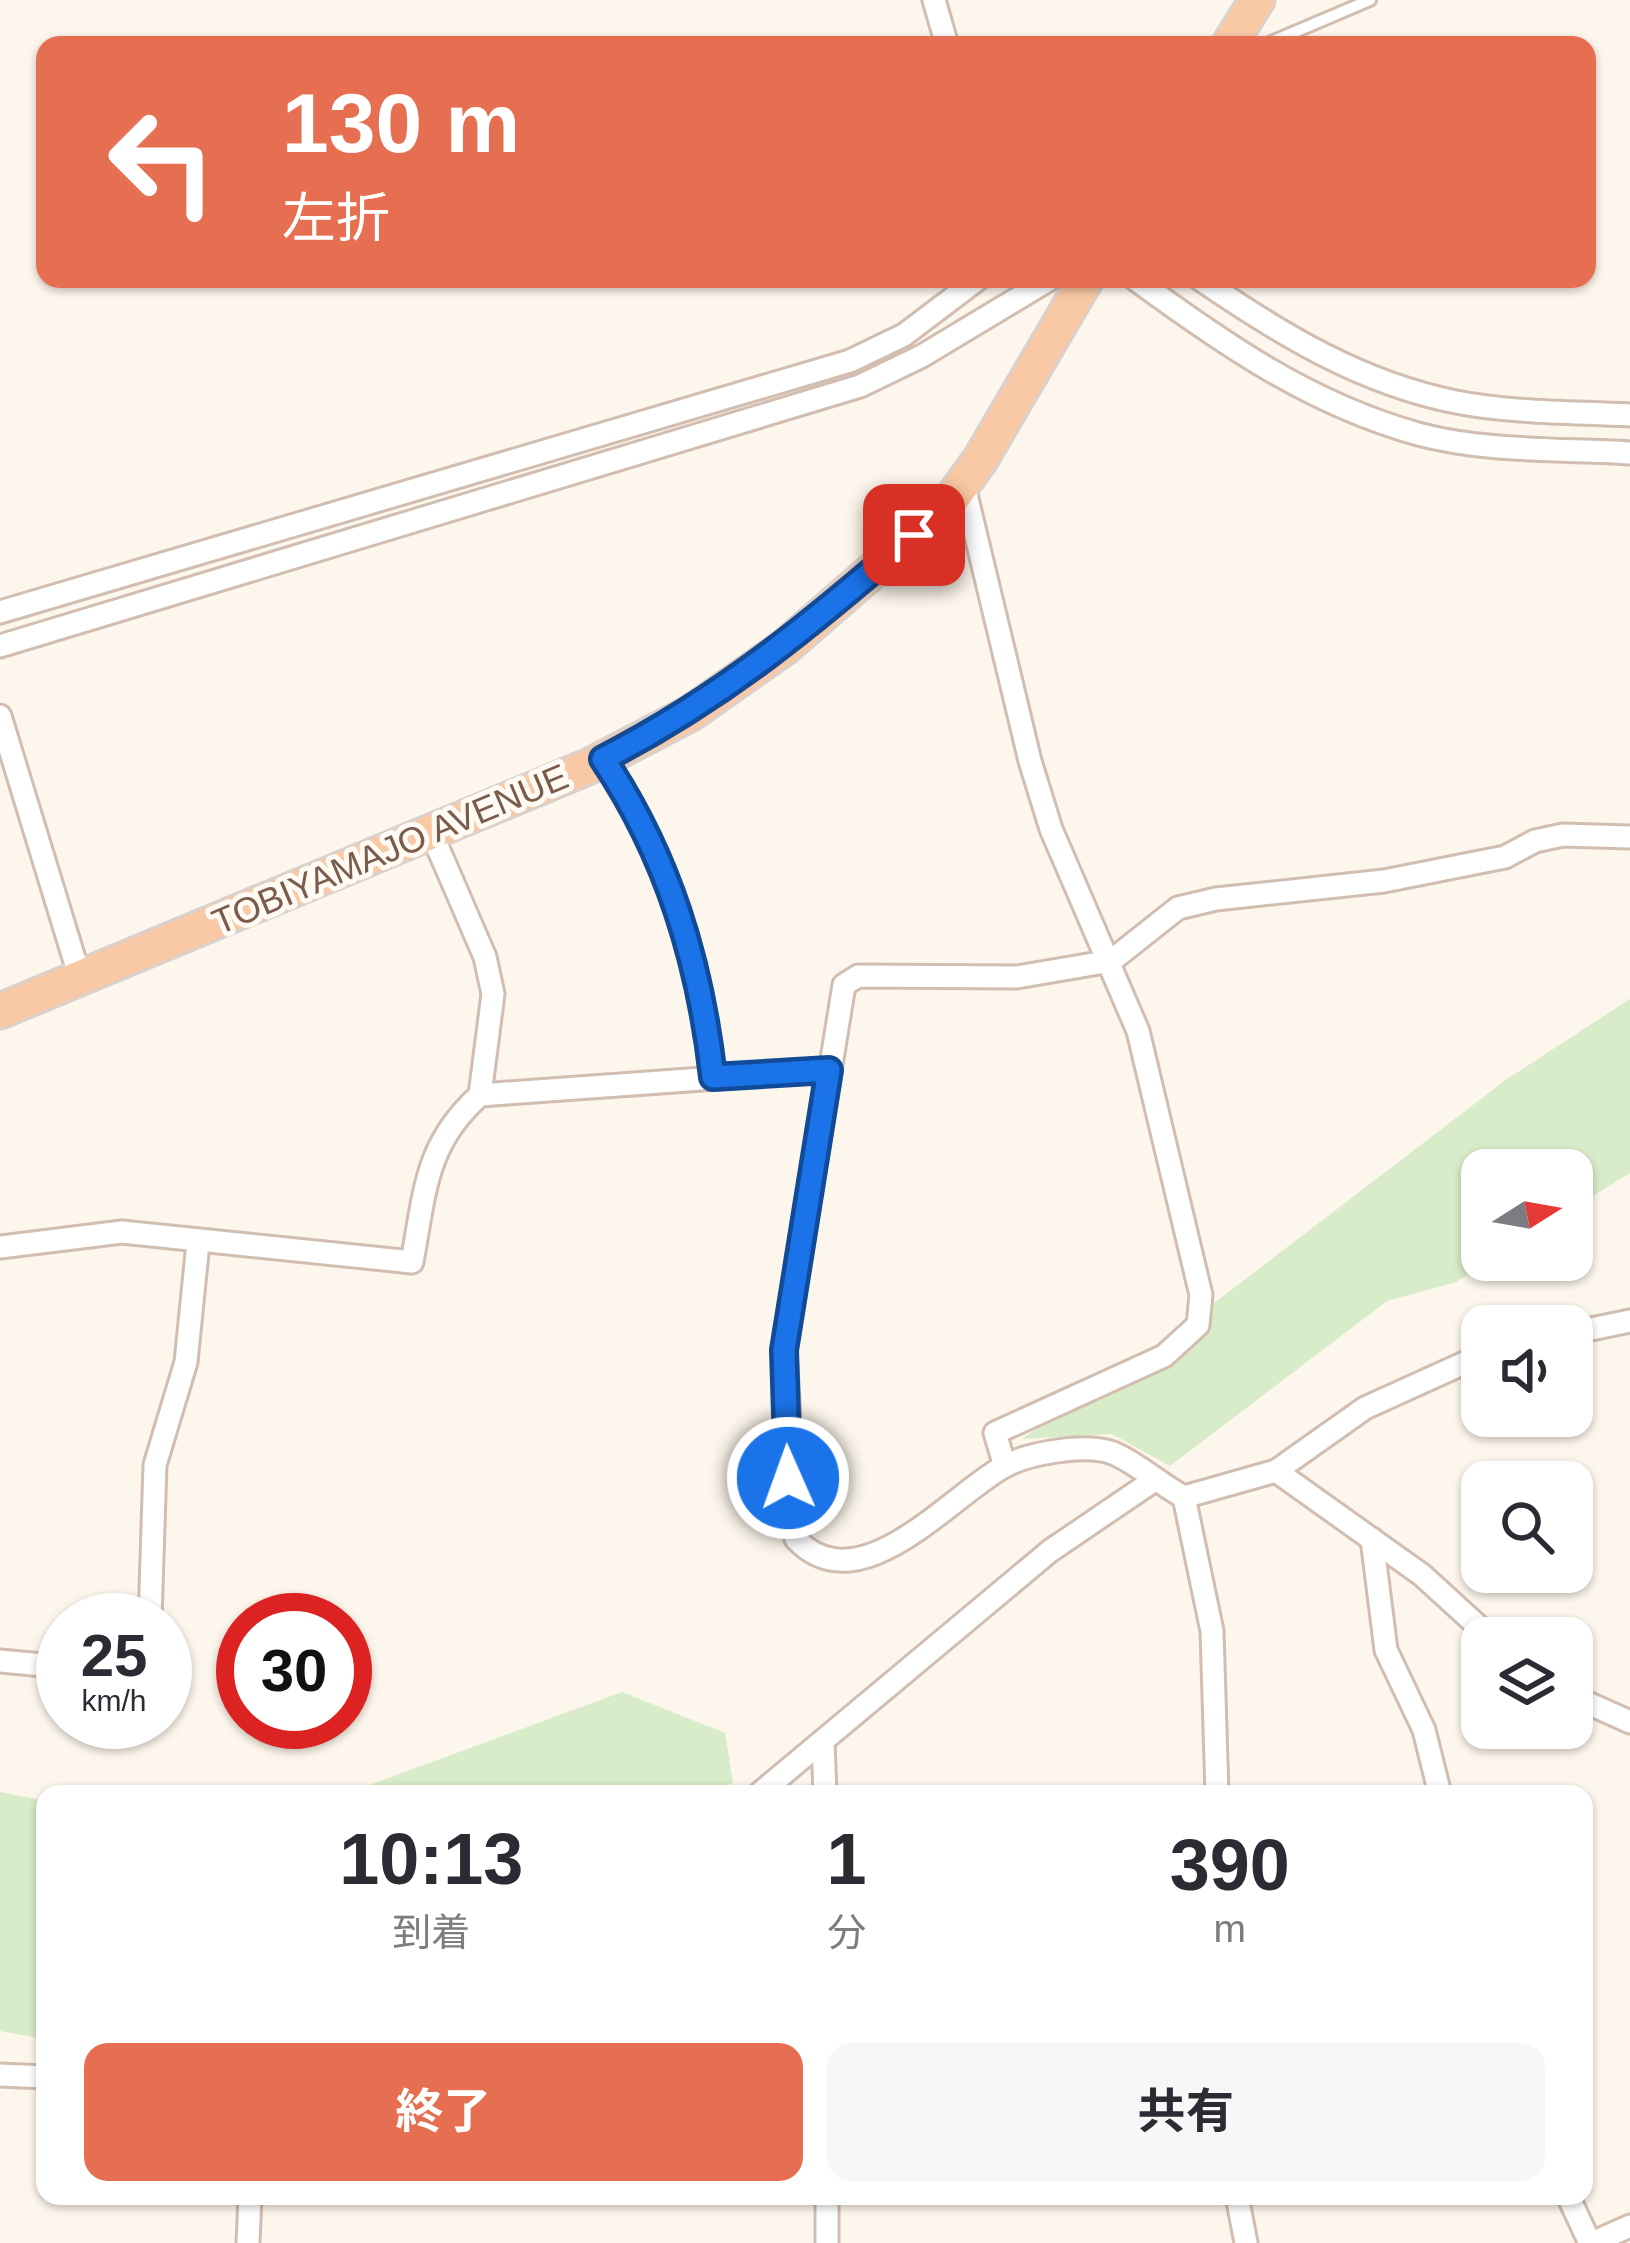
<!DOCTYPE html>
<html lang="ja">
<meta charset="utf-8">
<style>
body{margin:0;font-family:Arial,"Noto Sans JP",sans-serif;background:#f7f7f7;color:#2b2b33;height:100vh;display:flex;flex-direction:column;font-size:45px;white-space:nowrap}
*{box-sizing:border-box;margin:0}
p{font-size:39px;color:#7c7c81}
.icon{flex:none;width:66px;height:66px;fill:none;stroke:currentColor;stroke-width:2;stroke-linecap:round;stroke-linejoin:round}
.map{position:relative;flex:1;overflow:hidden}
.details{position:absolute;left:36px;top:1785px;width:1557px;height:420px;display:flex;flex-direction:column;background:#fff;border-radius:24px;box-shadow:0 3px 9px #0004}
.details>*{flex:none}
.top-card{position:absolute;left:36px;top:36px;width:1560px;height:252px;border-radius:24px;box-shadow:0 3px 9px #0004;background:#e76f51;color:#fff;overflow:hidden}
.needle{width:78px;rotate:79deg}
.buttons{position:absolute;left:1461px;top:1149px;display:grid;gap:24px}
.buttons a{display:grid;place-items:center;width:132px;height:132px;border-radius:24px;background:#fff;box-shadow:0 3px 9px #0004;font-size:60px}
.speed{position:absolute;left:36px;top:1593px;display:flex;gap:24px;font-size:60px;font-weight:700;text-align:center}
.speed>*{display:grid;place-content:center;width:156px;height:156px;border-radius:50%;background:#fff;box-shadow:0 3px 9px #0004;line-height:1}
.speed small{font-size:30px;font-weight:400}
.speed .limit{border:18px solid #d22;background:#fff;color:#111}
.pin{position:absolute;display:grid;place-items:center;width:102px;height:102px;color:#fff;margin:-51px;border-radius:24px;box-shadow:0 6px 18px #0006}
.me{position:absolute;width:132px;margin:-66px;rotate:358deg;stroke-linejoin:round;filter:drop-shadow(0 0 9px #0008)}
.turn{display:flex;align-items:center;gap:42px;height:252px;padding:0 48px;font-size:54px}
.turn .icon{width:156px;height:156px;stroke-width:2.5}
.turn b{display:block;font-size:84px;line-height:102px}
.eta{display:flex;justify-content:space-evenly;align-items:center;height:204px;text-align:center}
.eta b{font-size:72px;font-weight:700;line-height:84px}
.action{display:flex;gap:24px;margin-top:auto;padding:24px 48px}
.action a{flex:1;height:138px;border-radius:24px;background:#e76f51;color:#fff;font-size:48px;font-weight:700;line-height:138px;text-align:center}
.action a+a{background:#f7f7f7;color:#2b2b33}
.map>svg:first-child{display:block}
.green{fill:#d8ecc9}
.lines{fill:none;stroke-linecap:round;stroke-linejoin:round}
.service-casing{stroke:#d1beb0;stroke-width:16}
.minor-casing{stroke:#d1beb0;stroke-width:27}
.trunk-casing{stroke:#dad1cd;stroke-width:39}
.service{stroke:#fff;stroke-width:10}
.minor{stroke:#fff;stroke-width:21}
.trunk{stroke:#f9c8a4;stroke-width:33}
.route-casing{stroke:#114b97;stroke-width:30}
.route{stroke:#1a73e8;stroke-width:21}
.labels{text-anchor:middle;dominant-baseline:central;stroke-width:10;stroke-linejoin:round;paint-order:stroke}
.street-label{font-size:36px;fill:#7a5c4d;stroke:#fffaf3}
</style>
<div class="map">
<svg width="1630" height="2243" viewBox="0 0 1630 2243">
<rect width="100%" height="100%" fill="#fdf6ec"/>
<!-- green -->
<g class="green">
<path d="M1630,999V1173L1572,1209V1170H1482V1260H1490L1456,1282L1387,1301L1170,1466L1112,1434L1022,1439L1175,1333L1507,1079Z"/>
<path d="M622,1692L725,1733L733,1783L689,1794H345Z"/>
<path d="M0,1792L45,1801V2039L0,2031Z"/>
</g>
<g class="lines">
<!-- service casing -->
<g class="service-casing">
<path id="service" d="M1264,45L1370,0"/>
</g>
<!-- minor casing -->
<g class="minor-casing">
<g id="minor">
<path d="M934,0L947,45"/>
<path d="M1135,279C1224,344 1310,404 1418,434C1484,452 1562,449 1630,453"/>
<path d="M1200,279C1279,333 1360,383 1456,402C1512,413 1572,412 1630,415"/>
<path d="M964,486L1030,761L1051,829L1138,1031L1201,1295L1198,1325L1164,1356L995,1433L1005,1466"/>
<path d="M0,612L850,361L904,335L978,279"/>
<path d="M0,646L860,386L922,356L1050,279"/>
<path d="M0,716L80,978"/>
<path d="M603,759C668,856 700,962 713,1077"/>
<path d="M431,832L485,957L493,994L480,1095"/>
<path d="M0,1247L122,1232L412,1262C425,1192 425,1144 480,1095L828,1070"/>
<path d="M1572,1333L1630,1321"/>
<path d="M1482,1355L1365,1408L1276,1471L1184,1497C1161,1485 1137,1463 1113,1453C1085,1443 1028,1453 1003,1467C947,1499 859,1605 796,1539L785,1350L844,985L858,976L1017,977L1111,961L1178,908L1216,899L1384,881L1505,857L1535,841L1563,835L1630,837"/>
<path d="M1276,1471L1422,1575L1491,1638"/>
<path d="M1184,1497L1212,1631L1217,1794"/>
<path d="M1372,1539L1386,1650L1424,1730L1440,1794"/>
<path d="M150,1620L155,1465L186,1362L198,1243"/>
<path d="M0,1661L63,1667"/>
<path d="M1572,1696L1630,1722"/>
<path d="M823,1741L825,1794"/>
<path d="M759,1794L1050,1551L1153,1481"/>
<path d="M0,2075L45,2077"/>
<path d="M827,2196V2243"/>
<path d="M1237,2196L1246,2243"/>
<path d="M1568,2196L1590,2243"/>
<path d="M248,2243L250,2196"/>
<path d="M1592,2243L1630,2226"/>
</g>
</g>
<!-- trunk casing -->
<g class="trunk-casing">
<g id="trunk">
<path d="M1229,45L1257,0"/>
<path d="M0,1011L590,766L691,713L785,647L946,507L980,460L1086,279"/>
</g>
</g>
<!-- service -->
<use href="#service" class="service"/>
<!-- minor -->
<use href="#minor" class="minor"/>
<!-- trunk -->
<use href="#trunk" class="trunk"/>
</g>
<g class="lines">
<!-- route casing -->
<g class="route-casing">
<path id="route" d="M788,1478L784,1350L829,1070L713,1077C700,962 668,856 603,759C722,698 813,623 914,535"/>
</g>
<!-- route -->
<use href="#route" class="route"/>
</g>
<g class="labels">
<!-- street labels -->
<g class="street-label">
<text transform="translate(390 849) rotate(-23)">TOBIYAMAJO AVENUE</text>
</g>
</g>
</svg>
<div class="buttons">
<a><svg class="needle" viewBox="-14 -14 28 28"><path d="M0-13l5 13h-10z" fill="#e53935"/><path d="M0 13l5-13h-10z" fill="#7c7c81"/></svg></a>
<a><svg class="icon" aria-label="sound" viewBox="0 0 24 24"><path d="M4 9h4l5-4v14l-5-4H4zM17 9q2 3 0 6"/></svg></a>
<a><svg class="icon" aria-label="search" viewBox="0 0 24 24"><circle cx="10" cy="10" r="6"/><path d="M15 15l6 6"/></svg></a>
<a><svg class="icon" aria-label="layers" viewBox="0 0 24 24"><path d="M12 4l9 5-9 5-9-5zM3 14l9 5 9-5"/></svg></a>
</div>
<div class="speed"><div>25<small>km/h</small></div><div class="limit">30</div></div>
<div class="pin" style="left:914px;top:535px;background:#d93025"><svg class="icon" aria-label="arrive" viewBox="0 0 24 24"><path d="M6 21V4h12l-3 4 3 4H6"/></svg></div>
<svg class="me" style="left:788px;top:1478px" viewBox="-20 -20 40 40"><circle r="17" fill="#1a73e8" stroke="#fff" stroke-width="3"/><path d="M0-11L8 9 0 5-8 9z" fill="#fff"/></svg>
<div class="top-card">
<div class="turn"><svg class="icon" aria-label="left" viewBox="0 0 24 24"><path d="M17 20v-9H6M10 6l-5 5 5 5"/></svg><div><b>130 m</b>左折</div></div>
</div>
<section class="details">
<div class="eta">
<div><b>10:13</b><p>到着</p></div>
<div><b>1</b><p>分</p></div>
<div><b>390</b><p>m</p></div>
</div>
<div class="action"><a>終了</a><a>共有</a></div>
</section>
</div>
